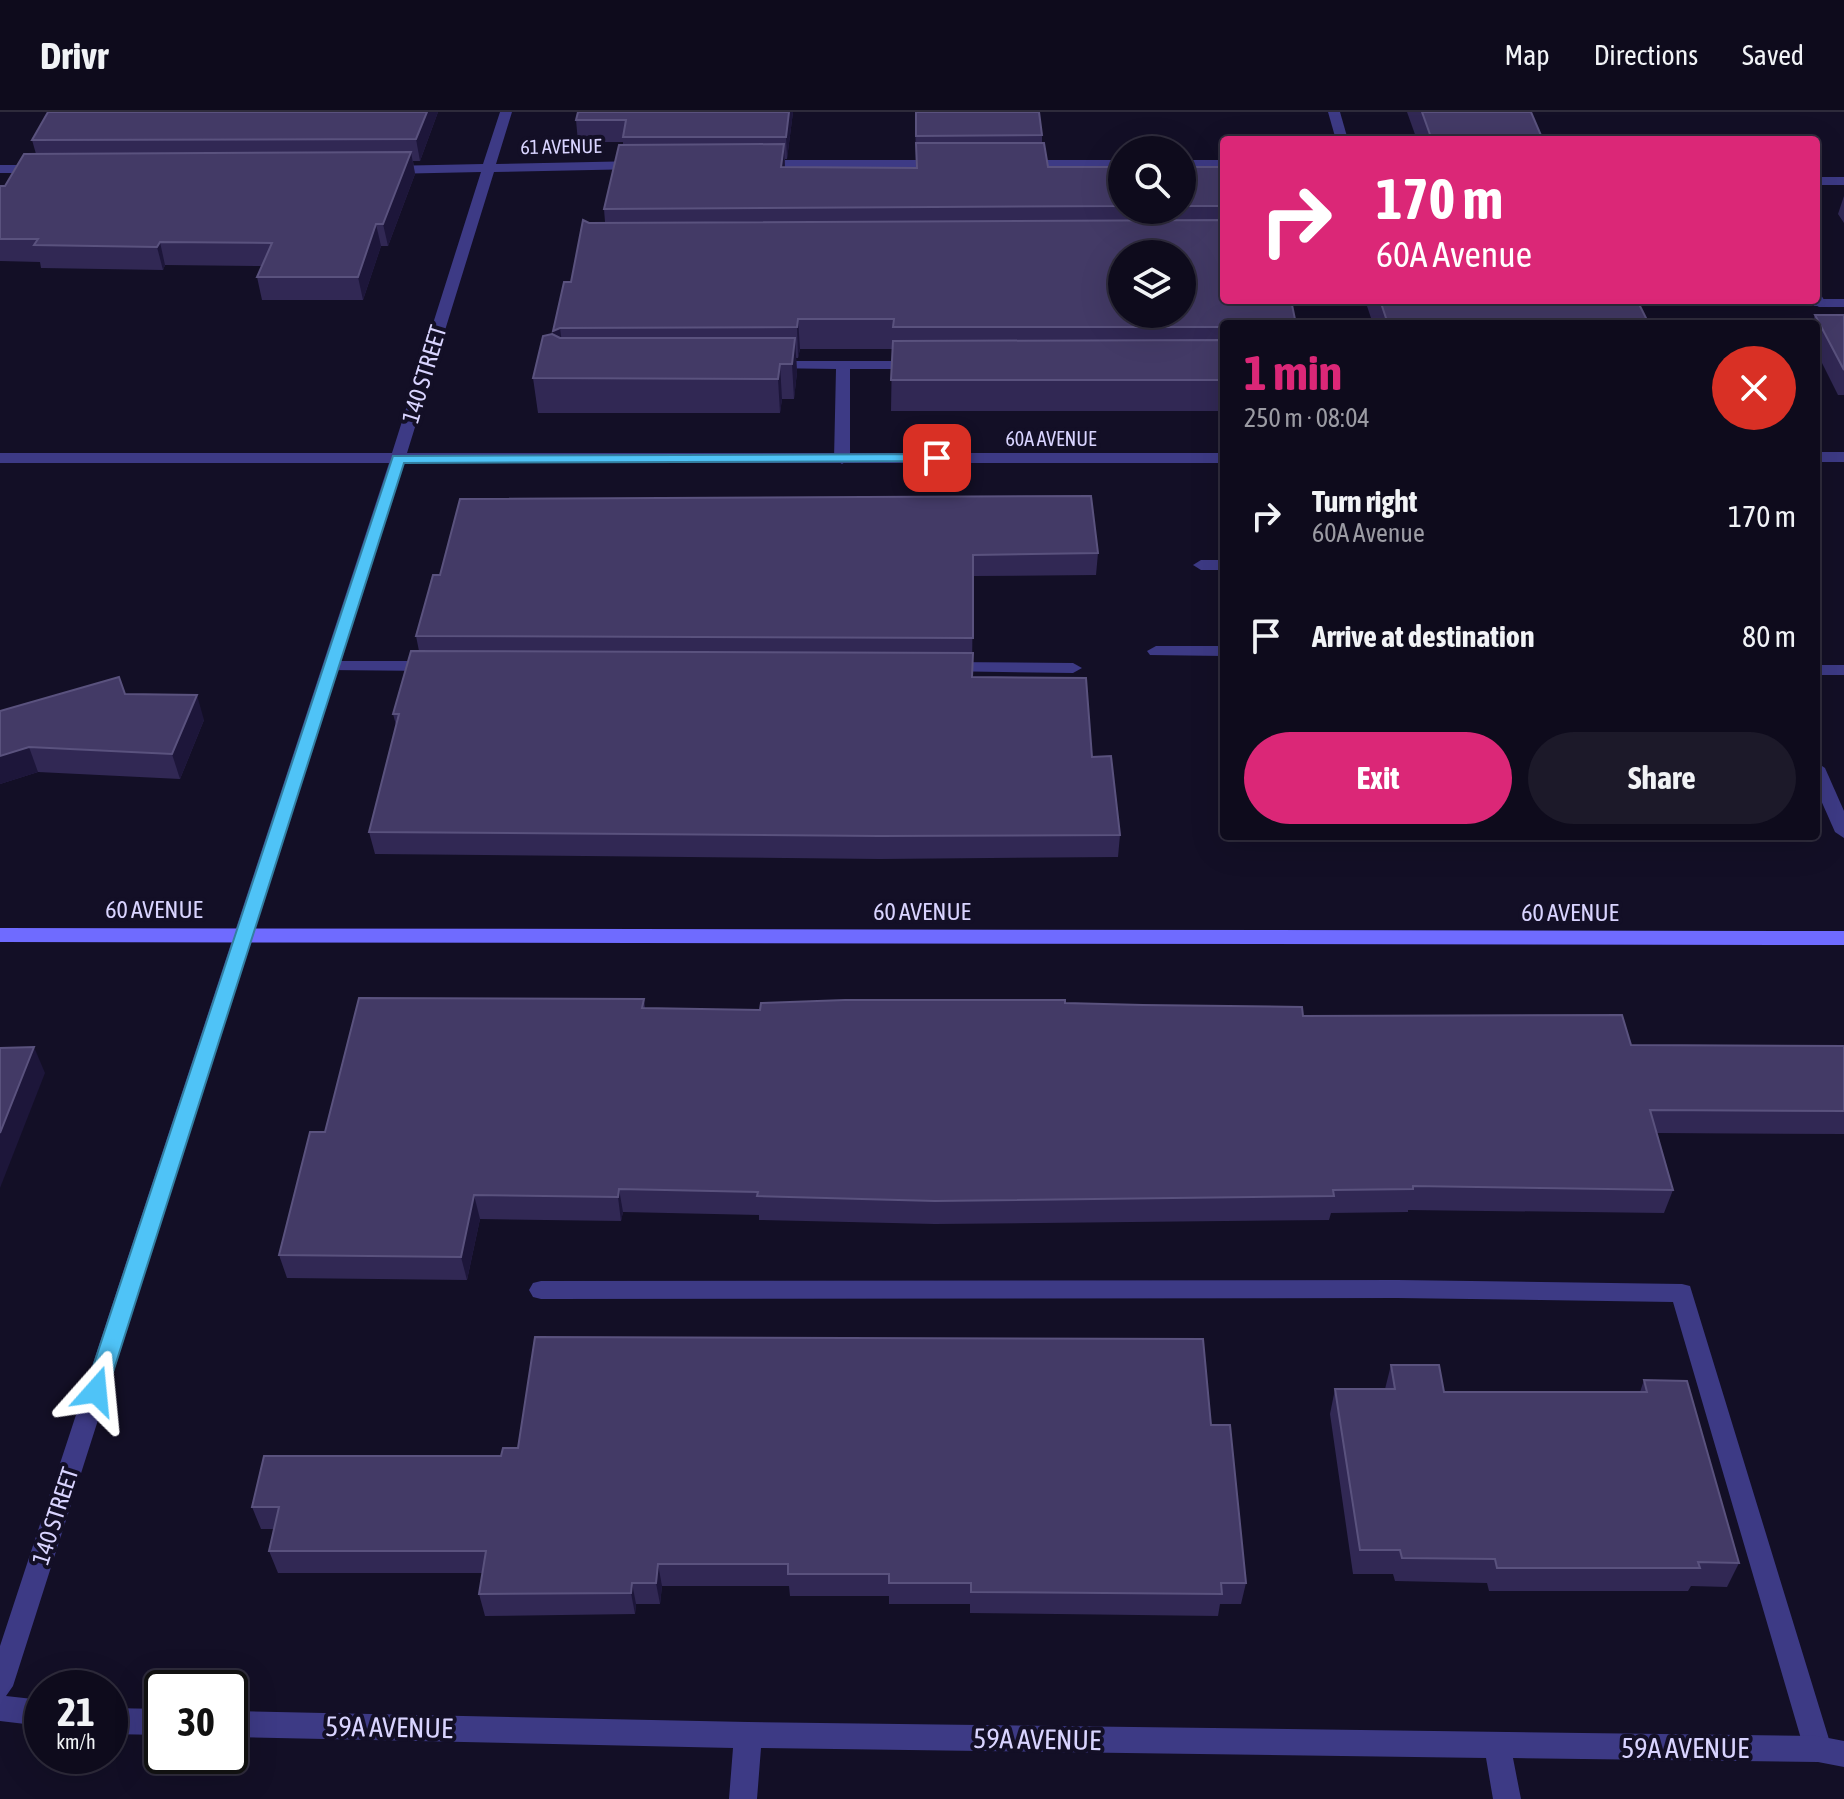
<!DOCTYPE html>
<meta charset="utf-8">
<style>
body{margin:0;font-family:"Asap Condensed",sans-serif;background:#1c1929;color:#f1f3f6;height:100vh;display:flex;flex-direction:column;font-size:30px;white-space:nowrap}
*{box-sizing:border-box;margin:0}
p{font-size:26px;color:#9b9ba3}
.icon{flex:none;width:44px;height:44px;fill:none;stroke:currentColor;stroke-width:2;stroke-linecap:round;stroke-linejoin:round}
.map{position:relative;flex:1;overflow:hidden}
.panel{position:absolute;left:1220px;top:208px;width:600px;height:520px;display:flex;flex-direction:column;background:#0e0b1c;border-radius:8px;box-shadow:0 8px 32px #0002,0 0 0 2px #2e2b3b}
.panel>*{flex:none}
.banner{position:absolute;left:1220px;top:24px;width:600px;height:168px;border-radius:8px;box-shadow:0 8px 32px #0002,0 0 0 2px #2e2b3b;background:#db2777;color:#fff;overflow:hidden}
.buttons{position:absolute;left:1108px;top:24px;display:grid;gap:16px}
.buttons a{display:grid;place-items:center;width:88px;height:88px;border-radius:50%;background:#0e0b1c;box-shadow:0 8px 32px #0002,0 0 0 2px #2e2b3b;font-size:40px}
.speed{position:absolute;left:24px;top:1558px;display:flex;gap:16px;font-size:40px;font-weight:700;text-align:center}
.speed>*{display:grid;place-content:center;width:104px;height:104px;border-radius:50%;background:#0e0b1c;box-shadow:0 8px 32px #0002,0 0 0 2px #2e2b3b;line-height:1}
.speed small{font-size:20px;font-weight:400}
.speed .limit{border:4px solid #111;border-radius:12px;background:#fff;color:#111}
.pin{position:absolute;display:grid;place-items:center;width:68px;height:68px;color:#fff;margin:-34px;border-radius:16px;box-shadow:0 4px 12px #0006}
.me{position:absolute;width:88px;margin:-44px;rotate:18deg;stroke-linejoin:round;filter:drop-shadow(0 0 6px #0008)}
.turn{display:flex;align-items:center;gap:28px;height:168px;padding:0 24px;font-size:36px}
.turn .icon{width:104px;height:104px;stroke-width:2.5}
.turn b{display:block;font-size:56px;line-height:68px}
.round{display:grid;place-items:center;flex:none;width:84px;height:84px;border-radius:42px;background:#1c1929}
.overview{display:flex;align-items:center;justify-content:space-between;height:136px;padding:0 24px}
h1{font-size:48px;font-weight:700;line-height:60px;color:#db2777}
.primary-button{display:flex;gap:16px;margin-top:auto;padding:16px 24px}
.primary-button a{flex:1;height:92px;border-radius:48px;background:#db2777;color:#fff;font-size:32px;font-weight:700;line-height:92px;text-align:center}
.primary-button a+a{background:#1c1929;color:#f1f3f6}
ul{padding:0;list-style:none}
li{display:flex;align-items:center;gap:24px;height:120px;padding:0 24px}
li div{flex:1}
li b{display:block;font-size:30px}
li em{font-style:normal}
header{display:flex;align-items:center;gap:48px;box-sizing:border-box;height:112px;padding:0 40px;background:#0e0b1c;border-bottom:2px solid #2e2b3b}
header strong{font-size:38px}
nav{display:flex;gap:44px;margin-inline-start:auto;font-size:28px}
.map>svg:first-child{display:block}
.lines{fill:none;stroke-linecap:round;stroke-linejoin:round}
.lane{fill:#3d3a85;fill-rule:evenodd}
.street{fill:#3d3a85;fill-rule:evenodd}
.secondary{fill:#6f6bff;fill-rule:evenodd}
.wall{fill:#312854}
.shaded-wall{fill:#1d163a}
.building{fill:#433a66;stroke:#5a527e;stroke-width:2;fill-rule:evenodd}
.route{fill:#4fc3f7;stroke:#337fa1;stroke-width:2}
.labels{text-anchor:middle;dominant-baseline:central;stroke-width:8;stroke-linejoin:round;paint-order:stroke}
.far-street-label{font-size:20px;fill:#d9d4ff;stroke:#130f26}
.street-label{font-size:24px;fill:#d9d4ff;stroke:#130f26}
.near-street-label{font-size:28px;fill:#d9d4ff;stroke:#130f26}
</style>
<header>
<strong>Drivr</strong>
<nav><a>Map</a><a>Directions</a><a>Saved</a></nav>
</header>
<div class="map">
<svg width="1844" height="1687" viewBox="0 0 1844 1687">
<rect width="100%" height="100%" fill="#130f26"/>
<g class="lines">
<!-- lane -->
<g class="lane">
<path d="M1844,187V195H1819L1812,191L1819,187Z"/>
<path d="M772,249H916L923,253L916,257H850V347L842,352L834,347L836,257L767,256L765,253Z"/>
<path d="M1224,448V458H1201L1193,453L1201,448Z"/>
<path d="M1156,534H1224V544L1150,543L1147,539Z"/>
<path d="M333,549H433L442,554L433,559L327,558L324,554L327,550Z"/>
<path d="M945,550L1073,551L1082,556L1073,561L939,559L936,555Z"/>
<rect x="1816" y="553" width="28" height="10"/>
<path d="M1397,1168L1682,1172L1690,1174L1832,1637L1828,1646L1818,1650L1808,1646L1804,1637L1673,1190L1397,1186L541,1187L533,1185L529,1178L533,1171L541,1169Z"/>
</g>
<!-- street -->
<g class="street">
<path d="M500,0H512L496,52L640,49L646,53L640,57L494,60L407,341H1224V351H404L13,1574L6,1584L42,1588V1614L0,1609V1534L389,351H0V341H392L481,60L388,62L382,58L388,54L483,52Z"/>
<path d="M1328,0H1340L1348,28H1336Z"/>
<path d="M760,48H944L950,52L944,56L755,55L754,52Z"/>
<path d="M1020,48H1122V56L1015,55L1014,52Z"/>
<rect x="1182" y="48" width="42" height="8"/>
<path d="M0,53H40L46,57L40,61H0Z"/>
<rect x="1816" y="65" width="28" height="8"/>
<path d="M1816,182L1821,183L1826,191L1824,194H1814L1810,188H1816Z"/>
<rect x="1816" y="340" width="28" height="10"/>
<path d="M1816,650L1825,656L1844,699V726L1835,720L1816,677Z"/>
<path d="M110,1596L162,1597V1623L110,1622Z"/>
<path d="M230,1599L748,1610L1818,1624L1844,1629V1655L1818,1650L1513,1646L1521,1687H1493L1486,1646L761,1636L757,1687H729L733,1636L230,1625Z"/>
</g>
<!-- secondary -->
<path class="secondary" d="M0,816L1844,819V833L0,830Z"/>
</g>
<!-- wall -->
<g class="wall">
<path d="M48,0H438L420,49H413L415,62L388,134H381L363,188H262L257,165L262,154L165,153L163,158L41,156L40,150L0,149V74H5L36,42L32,28Z"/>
<path d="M793,0L787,47H785V55L916,56L915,0L1042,23V31L1048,55H1122V98H1182V55H1224V299H891L892,237H800L798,246H796L797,260L794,287H782L780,301H538L533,266L554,223L589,111L605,110L604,97L623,33V30H578L576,8Z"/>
<path d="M1407,0H1531L1543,28H1417Z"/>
<path d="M1844,84V111L1838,102Z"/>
<path d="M1365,188H1637L1649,212H1373Z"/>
<path d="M1815,203H1844V283H1838L1816,239V212H1812Z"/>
<path d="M460,387L1098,441L1096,463L973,464L972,565L1092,645L1120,723L1118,745L880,747L375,742L369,720L396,613L393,602L419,539L416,524L440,463Z"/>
<path d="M125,582L204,608L180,667L38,660L0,672V599Z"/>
<path d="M644,887L645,896L760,898L1065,891L1303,904L1631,933L1844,934V1022L1657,1021L1673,1078L1664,1101L1408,1098V1100L1331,1101L1329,1108L935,1112L759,1108V1103L623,1100L621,1109L480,1107L467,1168L287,1166L279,1143L325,1020Z"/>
<path d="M1391,1253L1444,1280H1640L1644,1268L1739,1451L1727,1475L1691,1474L1688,1479H1489L1487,1471L1395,1469L1393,1462H1353L1330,1302L1335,1277H1385Z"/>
<path d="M1211,1313L1246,1471L1241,1492H1220L1218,1504L970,1501V1492H889V1484H790L789,1474H662L660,1492H636L635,1502L485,1504L479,1482L483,1461H278L269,1439L274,1417H261L252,1395L501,1344Z"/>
</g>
<!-- shaded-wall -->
<g class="shaded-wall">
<path d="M427,0H438L420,49L416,27Z"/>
<path d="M789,0H793L787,47L786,25Z"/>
<path d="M784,32L785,61L781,55Z"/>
<path d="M411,40L415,62L388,134L383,112Z"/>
<path d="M376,112L381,134L363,188L358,165Z"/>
<path d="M160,130L165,153L163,158L157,135Z"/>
<path d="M798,207L800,237L798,246L797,215Z"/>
<path d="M560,216L564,246L557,249L553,219Z"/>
<path d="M795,226L797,260L794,287L792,252Z"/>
<path d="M780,252L782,287L780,301L778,267Z"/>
<path d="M197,583L204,608L180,667L172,642Z"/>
<path d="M29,635L38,660L0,672V644Z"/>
<path d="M34,935L45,961L0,1076V1021Z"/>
<path d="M619,1077L623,1100L621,1109L618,1085Z"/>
<path d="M474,1083L480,1107L467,1168L461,1145Z"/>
<path d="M658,1452L662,1474L660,1492L656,1471Z"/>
<path d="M632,1471L636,1492L635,1502L631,1481Z"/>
</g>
<!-- building -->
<g class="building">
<path d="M48,0H427L416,27L32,28Z"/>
<path d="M578,0H789L786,25H623L626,8H576Z"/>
<path d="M916,0H1039L1042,23L916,24Z"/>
<path d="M1422,0H1531L1543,28H1432Z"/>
<path d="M916,31H1044L1048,55H1122V94L604,97L619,33L784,32L781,55L917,56Z"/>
<path d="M411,40L383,112H376L358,165H257L272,131L160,130L157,135L34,133L38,127H0V74H5L24,42Z"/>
<rect x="1182" y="55" width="42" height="39"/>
<path d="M583,108L589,111L1224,108V188H1291L1296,212H1224V215H893L894,207H798L797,215L560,216L553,219L564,170H571ZM1122,142H1182V202H1122Z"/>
<path d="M1380,188H1637L1649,212H1388Z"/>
<path d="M1815,203H1844V258Z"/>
<path d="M552,222L560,226H795L792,252H780L778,267L533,266L543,224Z"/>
<path d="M1224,228V268H891L893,229Z"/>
<path d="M1091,384L1098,441L973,443V526L416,524L433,463H440L460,387Z"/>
<path d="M411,539L973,541L972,565L1086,566L1092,645L1111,644L1120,723L879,724L369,720L399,602H393Z"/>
<path d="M119,565L125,582L197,583L172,642L29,635L0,644V599Z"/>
<path d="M359,886L644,887L642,896L760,898L761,891L845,888H1065V891L1143,893L1302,895L1303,904L1622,903L1631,933L1844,934V999L1650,998L1673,1078L1413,1074V1077L1333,1078L1334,1084L935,1089L757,1084L758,1080L619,1077L618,1085L474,1083L461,1145L279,1143L310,1020H325Z"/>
<path d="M34,935L0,1021V936Z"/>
<path d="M535,1225L1203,1227L1211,1313H1230L1246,1471H1221L1222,1482L971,1480V1471H889V1462H788V1452H658L656,1471H632L631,1481L479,1482L486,1439H269L279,1395H252L264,1344H501L503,1336H518Z"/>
<path d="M1391,1253H1439L1444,1280H1647L1644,1268L1687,1269L1739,1451L1698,1450L1700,1456H1497L1495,1447L1402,1446L1400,1438H1360L1335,1277H1395Z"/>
</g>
<!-- route -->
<path class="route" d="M937,342L942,343V349L404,351L107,1279L104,1286L96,1289L88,1286L85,1279L393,344Z"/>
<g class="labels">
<!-- far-street labels -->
<g class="far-street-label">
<text transform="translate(561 34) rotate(-1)">61 AVENUE</text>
<text x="1051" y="326">60A AVENUE</text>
</g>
<!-- street labels -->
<g class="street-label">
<text transform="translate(424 262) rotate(-73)">140 STREET</text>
<text x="154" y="797">60 AVENUE</text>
<text x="922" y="799">60 AVENUE</text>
<text x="1570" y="800">60 AVENUE</text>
<text transform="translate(55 1404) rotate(-72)">140 STREET</text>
</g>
<!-- near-street labels -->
<g class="near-street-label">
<text transform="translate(389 1615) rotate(1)">59A AVENUE</text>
<text transform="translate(1037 1627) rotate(1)">59A AVENUE</text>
<text x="1685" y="1636">59A AVENUE</text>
</g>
</g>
</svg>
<div class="buttons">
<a><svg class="icon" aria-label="search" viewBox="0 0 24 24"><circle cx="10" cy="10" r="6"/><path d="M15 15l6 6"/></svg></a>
<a><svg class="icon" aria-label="layers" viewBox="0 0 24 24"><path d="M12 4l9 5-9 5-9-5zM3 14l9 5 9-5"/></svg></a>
</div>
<div class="speed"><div>21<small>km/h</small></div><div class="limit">30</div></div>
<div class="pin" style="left:937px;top:346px;background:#d93025"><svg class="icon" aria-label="arrive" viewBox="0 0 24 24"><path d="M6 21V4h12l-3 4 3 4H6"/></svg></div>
<svg class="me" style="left:96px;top:1279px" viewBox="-20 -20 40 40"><path d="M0-17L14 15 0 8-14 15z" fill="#4fc3f7" stroke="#fff" stroke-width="4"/></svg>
<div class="banner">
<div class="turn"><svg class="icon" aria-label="right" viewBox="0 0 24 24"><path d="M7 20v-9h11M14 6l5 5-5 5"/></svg><div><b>170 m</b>60A Avenue</div></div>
</div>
<section class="panel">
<div class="overview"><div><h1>1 min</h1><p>250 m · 08:04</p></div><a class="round" style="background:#d93025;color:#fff"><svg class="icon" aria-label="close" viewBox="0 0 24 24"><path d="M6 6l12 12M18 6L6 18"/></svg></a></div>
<ul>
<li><svg class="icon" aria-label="right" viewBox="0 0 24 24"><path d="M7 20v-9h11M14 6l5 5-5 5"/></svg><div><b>Turn right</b><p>60A Avenue</p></div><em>170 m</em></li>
<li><svg class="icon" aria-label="arrive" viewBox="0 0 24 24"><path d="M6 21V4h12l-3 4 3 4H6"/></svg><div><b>Arrive at destination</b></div><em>80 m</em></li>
</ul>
<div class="primary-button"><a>Exit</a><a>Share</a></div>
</section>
</div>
